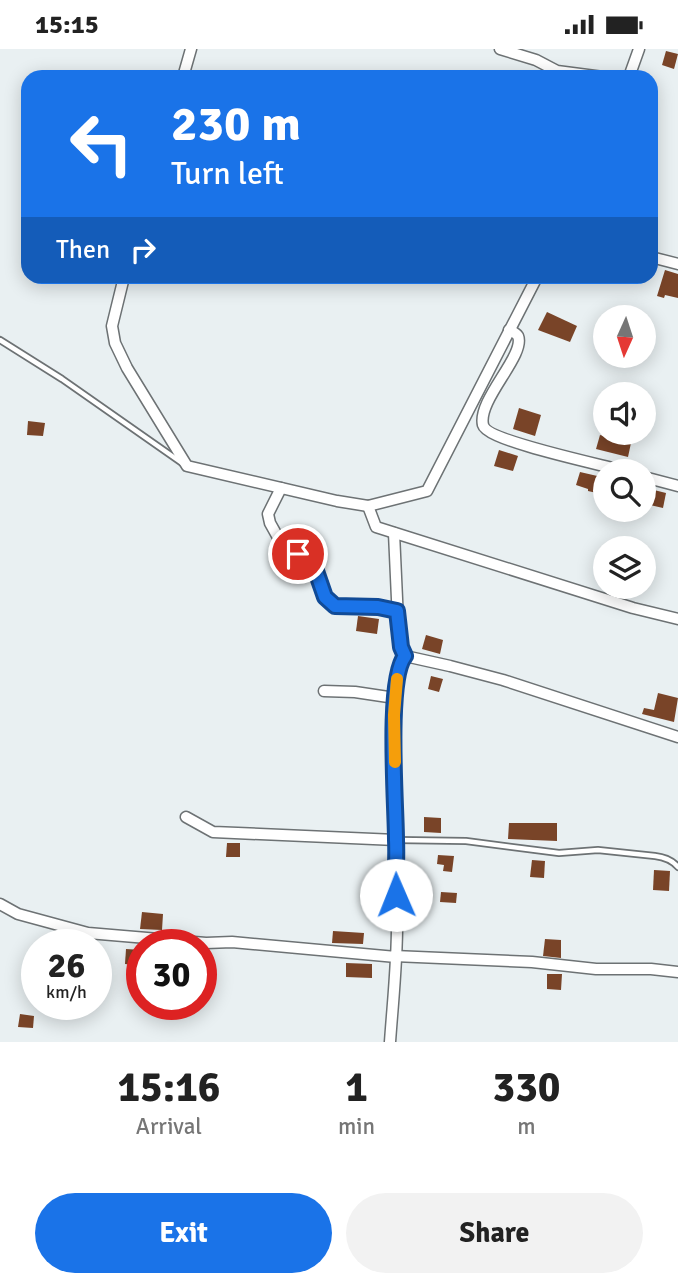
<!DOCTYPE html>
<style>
body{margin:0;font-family:Signika,sans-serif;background:#f2f2f2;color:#222;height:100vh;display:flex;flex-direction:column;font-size:26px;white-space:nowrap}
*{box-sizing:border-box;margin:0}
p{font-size:23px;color:#767676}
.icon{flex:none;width:38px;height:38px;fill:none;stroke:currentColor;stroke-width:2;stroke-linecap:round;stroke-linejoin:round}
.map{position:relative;height:993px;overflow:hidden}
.panel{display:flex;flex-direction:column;background:#fff;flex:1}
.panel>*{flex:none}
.banner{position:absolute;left:21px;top:21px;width:637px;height:214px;border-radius:21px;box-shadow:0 4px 18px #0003;background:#1a73e8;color:#fff;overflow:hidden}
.needle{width:46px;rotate:183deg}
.buttons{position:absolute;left:593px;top:256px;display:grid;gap:14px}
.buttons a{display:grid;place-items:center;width:63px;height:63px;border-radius:50%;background:#fff;box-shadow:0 4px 18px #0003;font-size:35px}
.speed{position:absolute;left:21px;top:880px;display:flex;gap:14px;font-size:35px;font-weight:700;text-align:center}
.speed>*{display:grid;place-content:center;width:91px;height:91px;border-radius:50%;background:#fff;box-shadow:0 4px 18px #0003;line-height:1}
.speed small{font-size:18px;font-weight:400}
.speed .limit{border:10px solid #d22;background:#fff;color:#111}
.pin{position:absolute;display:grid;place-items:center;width:60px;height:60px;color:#fff;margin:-30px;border:4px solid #fff;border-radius:50%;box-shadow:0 2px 7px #0007}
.me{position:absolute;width:77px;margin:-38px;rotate:359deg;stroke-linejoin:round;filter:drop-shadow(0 0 5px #0008)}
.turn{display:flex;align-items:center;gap:24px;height:147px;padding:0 35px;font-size:32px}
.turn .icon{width:91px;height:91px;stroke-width:2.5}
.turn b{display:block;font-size:49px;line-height:60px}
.then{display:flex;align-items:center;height:66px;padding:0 35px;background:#0003;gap:14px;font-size:26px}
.eta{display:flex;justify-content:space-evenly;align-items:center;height:119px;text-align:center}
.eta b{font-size:42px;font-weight:700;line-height:49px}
.cta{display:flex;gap:14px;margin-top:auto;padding:14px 35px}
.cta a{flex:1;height:80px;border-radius:42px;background:#1a73e8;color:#fff;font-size:28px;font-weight:700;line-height:80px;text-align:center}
.cta a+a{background:#f2f2f2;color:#222}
.status{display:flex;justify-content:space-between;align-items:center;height:49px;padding:0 35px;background:#fff;direction:ltr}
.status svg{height:19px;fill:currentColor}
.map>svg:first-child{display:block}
.building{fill:#794428}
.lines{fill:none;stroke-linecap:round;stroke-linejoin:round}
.lane-casing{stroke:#6d7274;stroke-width:8}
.street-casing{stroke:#6d7274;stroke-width:13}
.lane{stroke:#fff;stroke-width:4.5}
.street{stroke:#fff;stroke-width:10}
.route-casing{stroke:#114b97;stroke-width:18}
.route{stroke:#1a73e8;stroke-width:12}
.slow{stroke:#f59e0b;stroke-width:12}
</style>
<div class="status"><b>15:15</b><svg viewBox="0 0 49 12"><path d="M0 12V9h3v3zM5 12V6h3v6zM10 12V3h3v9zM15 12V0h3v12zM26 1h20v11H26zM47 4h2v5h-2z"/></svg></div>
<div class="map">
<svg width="678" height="993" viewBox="0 0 678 993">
<rect width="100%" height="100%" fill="#e9f0f2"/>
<!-- building -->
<g class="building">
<path d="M666,2L678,5L674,20L662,16Z"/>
<path d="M665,221L678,225V249L665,246L664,249L657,247Z"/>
<path d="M547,263L577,277L570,293L538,281Z"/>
<path d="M519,359L541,366L535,387L513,380Z"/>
<path d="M28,372L45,374L43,387L27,386Z"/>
<path d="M600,386L631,394L628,408L596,400Z"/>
<path d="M499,401L518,407L513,422L494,417Z"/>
<path d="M580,423L606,429V443L602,442L601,445L588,442V440L576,436Z"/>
<path d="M654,441L666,444L663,459L650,456Z"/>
<path d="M358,567L379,570L377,585L356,582Z"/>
<path d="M426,586L443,591L440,605L422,600Z"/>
<path d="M431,627L443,630L439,643L428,640Z"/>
<path d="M658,644L678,649L674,673L642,665L644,659L654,661Z"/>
<path d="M424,768L441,769V784L424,783Z"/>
<path d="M509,774H557V792L508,790Z"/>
<path d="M227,794H240V808H226Z"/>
<path d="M438,806L454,807L452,823L443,822L444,816L437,815Z"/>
<path d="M532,811L545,812L544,829L530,828Z"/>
<path d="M654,821L670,822L669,842L653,841Z"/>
<path d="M441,843L457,844L456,854L440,853Z"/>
<path d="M142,863L163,865L162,881L140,880Z"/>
<path d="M333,882L364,884L363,895L332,894Z"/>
<path d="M545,890L561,891V909L543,907Z"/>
<path d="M126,900L142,901V917L125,915Z"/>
<path d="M346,914L372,915V929L346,928Z"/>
<path d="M547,925H562L561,941L547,940Z"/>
<path d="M20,965L34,967L33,979L18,978Z"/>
</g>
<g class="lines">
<!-- lane casing -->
<g class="lane-casing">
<g id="lane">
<path d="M0,291L62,330L182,414"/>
<path d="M397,791L466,792L559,804L598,801L655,807C664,808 672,811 678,818"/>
</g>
</g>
<!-- street casing -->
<g class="street-casing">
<g id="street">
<path d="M500,0L536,11L557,22L603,28"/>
<path d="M183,28L191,0"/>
<path d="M629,28L639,0"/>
<path d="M651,208L678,215"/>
<path d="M124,228L112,277L115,294L127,319L187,417L337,452L368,457L427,442L537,228"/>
<path d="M509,281C513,283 516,284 518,287C526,306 477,351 483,376C487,392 603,416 624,422"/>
<path d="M644,428L678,437"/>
<path d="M281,439L268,465L270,474L280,492L307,512L316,522L325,548L335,557L341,558H378L397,562"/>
<path d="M368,457L376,478L633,559L678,570"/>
<path d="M405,607L450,617L503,631L678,688"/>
<path d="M324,642L355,643L395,649"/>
<path d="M186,768L213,783L396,791"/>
<path d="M0,855L18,865L88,884L206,894L232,893L396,908"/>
<path d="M394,907L532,913L596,920H651L678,923"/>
<path d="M390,993C393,950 398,907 397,864C397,851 395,839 395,826C396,812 397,798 396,783C395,749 387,630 405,607L401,598L398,572L394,484"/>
</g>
</g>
<!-- lane -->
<use href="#lane" class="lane"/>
<!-- street -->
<use href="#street" class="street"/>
</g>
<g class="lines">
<!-- route casing -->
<g class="route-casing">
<path id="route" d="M298,505L316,522L325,548L335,557L378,558L397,562L401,598L405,607C386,631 396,756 396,791C397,810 395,828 396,846"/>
</g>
<!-- route -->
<use href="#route" class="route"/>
<!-- slow -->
<path class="slow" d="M395,713L394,666L397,630"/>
</g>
</svg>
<div class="buttons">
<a><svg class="needle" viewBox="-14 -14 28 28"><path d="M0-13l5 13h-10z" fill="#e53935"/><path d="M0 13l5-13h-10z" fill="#767676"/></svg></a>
<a><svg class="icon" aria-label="sound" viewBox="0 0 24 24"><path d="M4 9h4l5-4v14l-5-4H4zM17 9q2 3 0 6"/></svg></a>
<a><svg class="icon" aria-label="search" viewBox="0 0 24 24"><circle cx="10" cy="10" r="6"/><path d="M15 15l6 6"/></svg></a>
<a><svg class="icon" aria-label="layers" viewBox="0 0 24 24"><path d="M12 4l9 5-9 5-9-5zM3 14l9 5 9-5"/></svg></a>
</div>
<div class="speed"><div>26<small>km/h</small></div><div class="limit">30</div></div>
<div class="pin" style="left:298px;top:505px;background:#d93025"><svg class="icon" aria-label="arrive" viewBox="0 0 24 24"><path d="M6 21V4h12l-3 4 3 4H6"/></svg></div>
<svg class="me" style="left:396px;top:846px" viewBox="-20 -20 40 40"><circle r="19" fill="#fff"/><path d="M0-13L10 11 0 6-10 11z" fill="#1a73e8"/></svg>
<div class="banner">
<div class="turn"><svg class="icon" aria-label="left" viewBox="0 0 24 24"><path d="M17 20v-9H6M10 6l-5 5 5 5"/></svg><div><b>230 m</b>Turn left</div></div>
<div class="then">Then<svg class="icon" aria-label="right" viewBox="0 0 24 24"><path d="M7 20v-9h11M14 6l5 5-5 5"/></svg></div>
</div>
</div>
<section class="panel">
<div class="eta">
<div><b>15:16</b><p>Arrival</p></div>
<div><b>1</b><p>min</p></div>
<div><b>330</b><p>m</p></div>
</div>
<div class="cta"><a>Exit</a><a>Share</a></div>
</section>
